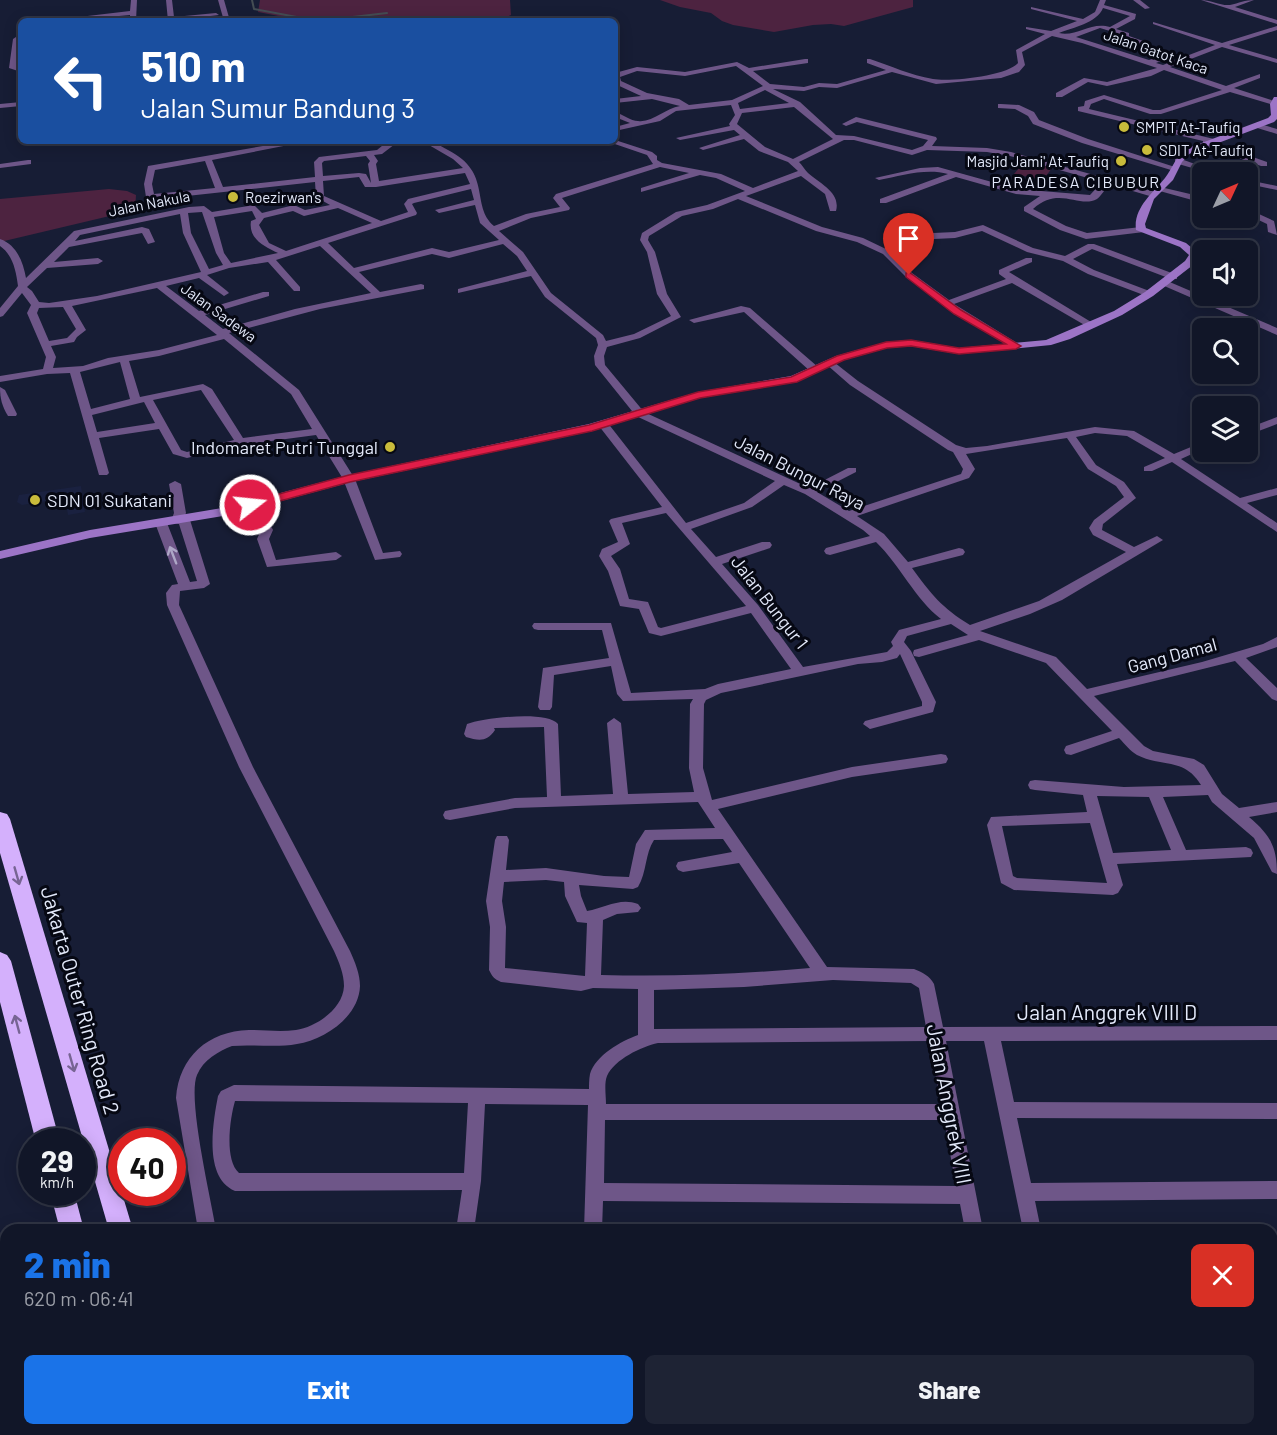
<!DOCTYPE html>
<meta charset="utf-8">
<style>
body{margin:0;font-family:Barlow,sans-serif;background:#1e2334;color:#f1f3f6;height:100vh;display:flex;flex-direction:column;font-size:22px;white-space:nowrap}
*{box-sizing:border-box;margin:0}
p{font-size:20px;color:#9c9fa8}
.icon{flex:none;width:33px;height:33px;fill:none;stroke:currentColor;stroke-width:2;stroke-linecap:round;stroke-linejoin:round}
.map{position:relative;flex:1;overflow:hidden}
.panel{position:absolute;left:0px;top:1224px;width:1278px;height:212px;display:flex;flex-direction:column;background:#111628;border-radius:18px 18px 0 0;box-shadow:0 3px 15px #0003,0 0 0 2px #303545}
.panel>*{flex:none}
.hud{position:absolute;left:18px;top:18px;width:600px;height:126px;border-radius:9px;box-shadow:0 3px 15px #0003,0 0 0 2px #303545;background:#1a4fa0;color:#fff;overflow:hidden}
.needle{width:39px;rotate:46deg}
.fabs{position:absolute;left:1192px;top:162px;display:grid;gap:12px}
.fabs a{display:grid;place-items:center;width:66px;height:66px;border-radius:9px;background:#111628;box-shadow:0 3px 15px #0003,0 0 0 2px #303545;font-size:30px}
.speed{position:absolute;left:18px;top:1128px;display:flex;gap:12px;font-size:30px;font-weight:700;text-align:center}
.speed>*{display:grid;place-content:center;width:78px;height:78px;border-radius:50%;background:#111628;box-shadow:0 3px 15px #0003,0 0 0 2px #303545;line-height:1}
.speed small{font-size:15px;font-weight:400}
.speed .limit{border:9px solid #d22;background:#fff;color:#111}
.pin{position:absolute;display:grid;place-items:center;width:51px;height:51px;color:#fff;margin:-62px -26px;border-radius:50% 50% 50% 0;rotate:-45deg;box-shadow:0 0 6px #0007}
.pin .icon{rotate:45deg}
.me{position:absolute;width:66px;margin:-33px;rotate:74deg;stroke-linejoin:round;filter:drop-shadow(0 0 4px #0008)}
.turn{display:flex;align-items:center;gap:21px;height:126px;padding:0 24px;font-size:27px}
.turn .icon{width:78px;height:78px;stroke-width:2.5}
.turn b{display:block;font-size:42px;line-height:51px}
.round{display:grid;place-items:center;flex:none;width:63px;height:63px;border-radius:9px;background:#1e2334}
.headline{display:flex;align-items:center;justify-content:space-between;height:102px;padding:0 24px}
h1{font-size:36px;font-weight:800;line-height:45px;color:#1a73e8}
.action{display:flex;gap:12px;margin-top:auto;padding:12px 24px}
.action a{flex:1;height:69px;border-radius:9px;background:#1a73e8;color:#fff;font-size:24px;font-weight:800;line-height:69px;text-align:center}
.action a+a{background:#1e2334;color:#f1f3f6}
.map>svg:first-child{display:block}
.built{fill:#1a2140}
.green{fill:#4d2340}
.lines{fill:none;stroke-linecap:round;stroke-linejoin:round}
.stream{stroke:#444d53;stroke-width:2}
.street-tunnel{stroke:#363c53;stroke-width:18;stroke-dasharray:18 9;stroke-linecap:butt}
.street{fill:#6e5688;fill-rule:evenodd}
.secondary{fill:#9c74c6;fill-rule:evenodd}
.highway{fill:#d4b0fc;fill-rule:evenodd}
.oneway{stroke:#aea7c7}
.oneway2{stroke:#776493}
.route{fill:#e11d48;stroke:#92132f;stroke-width:1.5}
.poi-dot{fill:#c9bb3b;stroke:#060813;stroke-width:2}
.labels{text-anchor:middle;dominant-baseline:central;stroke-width:6;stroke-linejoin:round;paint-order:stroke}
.far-street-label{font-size:15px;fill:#e3e9fa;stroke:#060813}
.far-poi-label{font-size:15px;fill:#e3e9fa;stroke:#060813;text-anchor:start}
.far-neighbourhood-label{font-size:16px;letter-spacing:1.5px;fill:#e3e9fa;stroke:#060813}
.poi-label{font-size:18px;fill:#e3e9fa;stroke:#060813;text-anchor:end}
.street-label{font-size:18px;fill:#e3e9fa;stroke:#060813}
.near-street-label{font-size:21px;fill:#e3e9fa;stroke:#060813}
</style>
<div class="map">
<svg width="1277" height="1435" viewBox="0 0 1277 1435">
<rect width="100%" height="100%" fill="#171d35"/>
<!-- built -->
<path class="built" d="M81,486L85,512L68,515L65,498L22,505L17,502L19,495Z"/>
<!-- green -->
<g class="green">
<path d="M260,0H510L511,15L495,21H287L289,18L258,12Z"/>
<path d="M660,0H913V7L844,26L831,24L813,25L774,32L733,25L722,21L711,13L680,7Z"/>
<path d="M1025,161L1052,168L1043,180L1014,174Z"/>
<path d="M109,189L127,191L136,195L135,210L0,242V199Z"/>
</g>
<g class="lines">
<!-- stream -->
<path class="stream" d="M252,0L254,9L318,21L387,13"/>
<!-- street-tunnel -->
<path class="street-tunnel" d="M91,1430L209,1432"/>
<!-- street -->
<g class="street">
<path d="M131,0H137L136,21H130V15L65,21L62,19L130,11Z"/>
<path d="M166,0H172L174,17L216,13L219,15L168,21Z"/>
<path d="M218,0H224L230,21H224Z"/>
<path d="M1100,0H1106L1104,5L1136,14L1135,19L1116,29L1129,33V36L1143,41L1144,44L1170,55V57L1156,63L1163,65L1215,45L1153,24V22L1222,43L1277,26V30L1229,45L1277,59V63L1222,47L1170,67L1226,86L1260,74V78L1234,88L1277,102V106L1230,92L1161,114H1150L1104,99L1091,104L1089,109L1214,139L1213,143L1267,162V166H1261L1203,145V141L1078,111V107L1084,106L1085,101L1104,95L1153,110H1160L1222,90L1164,70L1151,76L1107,86L1088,82L1062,97H1056V93L1084,78L1107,82L1157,68L1082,43L1052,36L1022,52L1025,65L1019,72L1001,78L936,84L892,72L837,88L819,87L804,91L773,89L800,102L836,135L854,136L912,150L923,146L928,140L857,122L846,126L842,124L856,117L936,137L937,139L932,146L987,148L1011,152L1156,192L1157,194L1153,197L1109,184C1106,188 1101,196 1097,199C1079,209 1059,185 1033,209L1066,226L1087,233L1141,227L1145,230L1144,232L1086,239L1060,230L1024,211V207L1040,196L1016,194L956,177L886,203H880V199L948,174C925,168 901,176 879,180L875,178L920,168L938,167L1017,189L1090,195L1102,182L1010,156L987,152L927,150L912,155L854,140H844L799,162C802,165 805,170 808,173C820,184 841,192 836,211H830L825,194L801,176L746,196L822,227L863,238L886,249L933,233L955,232L983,225L1033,248L1065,256L1088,244H1094L1177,275V279H1171L1092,249L1073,259L1094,270L1152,292L1154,294L1149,297L1088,274L1063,261L1027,252L982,231L955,238L934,239L892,253L912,273L949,300L1006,279L999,274V270L1026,258H1032V262L1009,272L1096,325L1088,327L1012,283L954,304L1019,344L1021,346L1016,349L950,310L929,292L906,277L883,254L857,242L816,231L738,199L713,209L682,216L649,236L648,240L655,252L667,294L681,317L640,338L607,347L604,356L605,365L644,412L809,488L848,468H856V472L817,492L849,511L961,474L963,469L953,452L948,450L850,385L826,364L825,362L830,359L858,381L956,445L966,448L987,446L1095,427L1134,431L1174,454L1203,442V449L1181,459L1240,498L1277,488V495L1247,503L1277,523V532L1172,462L1152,471H1144V467L1165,458L1127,436L1095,433L1076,437L1096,465L1124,482L1136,498L1103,524L1102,530L1134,547L1157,536L1163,540L1062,600L1030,614L980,631L1056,657L1087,689L1202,662L1263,644L1277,637V647L1246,658L1277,688V701L1272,699L1235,661L1094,696L1144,746L1153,751L1194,759L1204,765L1222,794L1239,808L1277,802V812L1249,817C1270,835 1277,846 1277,874L1272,872L1254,838L1212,802L1208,795L1163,797L1186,850L1246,847L1251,849L1253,853L1251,857L1117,864L1123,885L1118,893L1113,895L1014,890L1001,883L987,825L991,817L1087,812L1083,795L1035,790L1030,789L1028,785L1030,781L1035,780L1124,787L1201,785C1184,757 1163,768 1137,755C1130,751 1125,744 1119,738L1071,755L1066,754L1064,750L1066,746L1112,731L1046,663L979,640L919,657L914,656L913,653L914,650L968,635L951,624L907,636L904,642L911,651L936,702L933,712L870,729L863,724L865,721L922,706V702L900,654L897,658L882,662L858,664L721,693L706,700L704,704L703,768L712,800L852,767L941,754L946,755L948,759L946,763L941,764L852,777L718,809L827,967L914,969C922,972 930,976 934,984L943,1027L1277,1026V1040L1001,1041L1014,1102L1277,1103V1119L1017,1118L1031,1183L1277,1181V1199L1035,1201L1041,1230H1023L984,1041H946L983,1230H965L960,1204L603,1201L602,1230H584L588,1105L485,1104L481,1181L474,1230H456L462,1190L235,1191C203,1178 213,1122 218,1096L221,1091L234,1085L589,1089C589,1085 589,1079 590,1074C595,1056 621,1041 638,1035V989L593,988L581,991L501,982C494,979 492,976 489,970L490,927L486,901L495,840L497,836H507L509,840L506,870L546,868L604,876L629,877L636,844L645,830L715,828L698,802L515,808L450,820L445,819L443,815L445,811L450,810L515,798L547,797L544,727L494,728L495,730C487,742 479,741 466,737L464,734L467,724C483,718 547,710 558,724L561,796L613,794L607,723L614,718L621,723L628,794L694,792L689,768L690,704L693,699L623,701L617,694L611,666L554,675L552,707L550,710H540L538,707L543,668L609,658L602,630H538L534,629L532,626L534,623H611L631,693L705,689L718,684L791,669L751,613L661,636L649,633L639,609L620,606L608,571L599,556L602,549L618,542L609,521L611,519L662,507L599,426V422H607L686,523L744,503L775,481L636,416L595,365L594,356L598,345L596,338L545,297L531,276L458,293V289L527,271L517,256L503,244L449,258L432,254L359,272L380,292L421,284L424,285V289L320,309L229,333L299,390L355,479L383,553L400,551L402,554L400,557L375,560L343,479L316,435L240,445L187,458L173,454L159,429L99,438L109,473L107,475H99L70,373L47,374L0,382V376L43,369L46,357L27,313L31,305L22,293L3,316L0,317V308L18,286C16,271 13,255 0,246V239C17,245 23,262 26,278L74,231L189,207L204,206L212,212L254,205L262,213L294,205L305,210L330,205L316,197L315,182L150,200L146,197L144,184L148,166L292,141H309L212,160L223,187L315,177L314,162L319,157L377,150L388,141H399L382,154L374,155L378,161L376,164L379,181L463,168L453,159L422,141C433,141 439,145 448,150C493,173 470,205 494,226L526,214L560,207L553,198L556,194L653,164L647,155L606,141L615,140L652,152L657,156V160L662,163L721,174L753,188L798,171L788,162L759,151L744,139L703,150L699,148L740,135L734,130L680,140L676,138L730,126L729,124L735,115L731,105L676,111L660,121L615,131V127L630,123L615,117V112C622,114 631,121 638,121C653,123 665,108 680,106L652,99L615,103V99L641,96L615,84V73L637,67L685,72L737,62L749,68L805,59H808V63L753,71L770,84L804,87L819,83L837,84L886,70L867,63V59H870C891,66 910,75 933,79C950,82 1007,76 1018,63L1016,50L1045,34L1026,29V27L1051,31L1077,21L1031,9V7L1083,19L1095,12ZM1103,8L1130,16L1110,27C1091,21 1077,37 1059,33C1072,28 1097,23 1103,8ZM1100,28L1123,35V38L1138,43L1139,46L1162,56L1149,60L1076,37ZM736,66L763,86L732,100L689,105L679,99L647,93L621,81L620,77L637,71L685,76ZM765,90L789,103L740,109L738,103ZM794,107L833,139L793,159L765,147L737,124L742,113ZM366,156L370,161L368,164L371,183L366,174L359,173L323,176L322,163L324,161ZM205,161L215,188L154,194L152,184L155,170ZM660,167L689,173L641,188V192L700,175L716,178L745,191L707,205L676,212L642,233L640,240L647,252L657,294L671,316L634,334L606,341L603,335L551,293L523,252L499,231L531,218L569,210L570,208L562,198ZM465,173L470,184L408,199L404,204L408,212L381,221L324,196L323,181L359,177L365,187H376ZM471,189L474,200L435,210L439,213L475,205L480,223L499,240L449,252L432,248L354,268L328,243L416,215L417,213L412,204L414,203ZM338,208L372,223L286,251L269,243L259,225L264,218L293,211L304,216ZM252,211L256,219L251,221C248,239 265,247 278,253L231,263L224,253L214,217ZM202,212L216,253L223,265L209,269L191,233L188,213ZM180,214L183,233L201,272L97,296L49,303L39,302L32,291L27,287L47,268L98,264L103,261L98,258L54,262L69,247L142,233L148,244L155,242L149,229L142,227L75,241L80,235ZM320,246L371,293L295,309L223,329L205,315L269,296V292H263L199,311L166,286L199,278L224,296L229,293L227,291L207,275L229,268L268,262L294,291H300V287L276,260ZM157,288L217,335L159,350L108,358L83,366L53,368L56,357L51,346L74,342L77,337L86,330L72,306ZM63,307L76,329L67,338L49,341L37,313L39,308ZM224,339L291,394L312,429L243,438L212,389L203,384L140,397L129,361L159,356ZM120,362L130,399L91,409L80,372ZM201,390L234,440L187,452L181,450L153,400ZM144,402L155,423L97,432L92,415ZM1067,438L1088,469L1116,486L1124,497L1094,520L1089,528L1093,535L1126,552L1039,601L970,625C942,608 931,594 912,568L963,555L965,552L963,549L959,548L908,562L884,534L857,516L969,478L975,469L966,454ZM784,485L805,494L863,530L870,536L826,548L824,551L826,554L830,555L876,542C900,565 915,599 941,619L899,630L891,642L893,646L887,652L803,667L758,605L722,564L770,548L772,545L770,542H762L716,557L691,529L752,507ZM666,513L746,606L661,628L658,627L648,602L629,599L620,569L611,556L630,544L622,523ZM1097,796L1149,797L1171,850L1113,853ZM1090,823L1107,883L1017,878L1013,876L1002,826ZM723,839L732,852L678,862L676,866L678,870L683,872L739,863L810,968C740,974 671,977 601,975L603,920L617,914L638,912L641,908L638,904C620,897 605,908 587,911L581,896L579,885L633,889L638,887C647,872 645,853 654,840ZM546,880L564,882L565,896L577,922L587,923L585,976L505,968L506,927L502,901L504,882ZM833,980L911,983L919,988L926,1027L654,1029V990L744,987ZM929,1041L941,1104H606C606,1096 604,1083 607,1076C615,1059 641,1047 658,1043ZM235,1101L468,1103L464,1173H239C224,1160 230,1118 235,1101ZM605,1120H944L956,1186L604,1183Z"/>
<path d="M1133,0H1140L1150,8L1145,9Z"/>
<path d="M1201,0C1210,0 1221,6 1230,5C1239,3 1245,0 1254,0L1235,7L1277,20V24Z"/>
<path d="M16,37L19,39L17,67L21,68V72L9,68L13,39Z"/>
<path d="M21,102V106L0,108V104Z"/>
<path d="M1001,104L1019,105L1034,112L1039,120L1088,139L1178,168L1171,170L1082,143L1033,124L1028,116L1015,109L998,108V104Z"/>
<path d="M1257,123L1277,129V134L1254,127L1253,125Z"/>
<path d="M1175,159H1181L1217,172H1206L1175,163Z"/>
<path d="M28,160H31V164L0,168V164Z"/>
<path d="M1248,180L1277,186V190L1248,184Z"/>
<path d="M1156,186L1203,197V203L1156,190Z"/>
<path d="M1248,209L1274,221L1277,235L1268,232L1267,224L1248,215Z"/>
<path d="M1193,256L1203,260V266L1190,261L1188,259Z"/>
<path d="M1165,280L1277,328V335L1162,285V281Z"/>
<path d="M741,306L750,308L818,367V371H810L744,312L694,323L689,320Z"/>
<path d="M0,387L5,390L17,414L16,416H8C2,406 0,399 0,387Z"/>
<path d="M1277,417V424L1248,435V428Z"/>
<path d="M175,481L181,484L186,513L184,517L190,520L210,584L204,588L180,591L179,605L253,767L350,951C355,962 360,974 360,986C359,1017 324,1040 297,1044C276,1048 254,1044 232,1046C219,1051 203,1060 197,1075C187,1098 211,1199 216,1230H198L176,1098C179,1057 208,1031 249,1030C265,1030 280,1032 296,1030C316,1027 343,1009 344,986C344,974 339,962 334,951L239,767L167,605L166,593L172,585L178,584L155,523L157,521H165L167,523L190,582L197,581L179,524L173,523L171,521L174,513L169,484Z"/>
<path d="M254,501L260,504L273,530L269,539L276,560L336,552L342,556L336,560L267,567L257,539L261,530L248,504Z"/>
<rect x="1272" y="1271" width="5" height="18"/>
<rect x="1272" y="1395" width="5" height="20"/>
<rect x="0" y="1396" width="6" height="20"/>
<path d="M0,1418H6V1430H16L13,1435H0Z"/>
<path d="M1272,1419H1277V1435H1264L1262,1430H1272Z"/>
<path d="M200,1430H388L390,1435H200Z"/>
<rect x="431" y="1430" width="20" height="5"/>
<rect x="578" y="1430" width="20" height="5"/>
<path d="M677,1430H1058L1056,1435H675Z"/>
<path d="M1095,1430H1115L1116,1435H1096Z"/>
</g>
<!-- secondary -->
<path class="secondary" d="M1274,97H1277V119L1274,122L1189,154L1182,162L1173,180L1154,199L1145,224L1146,228L1186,243L1199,254L1193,265L1153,296L1122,315L1070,339L1051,345L959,354L911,346L887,348L844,360L798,381L700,398L592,431L351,482L229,515L90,538L0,559V551L90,530L228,507L349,475L589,424L698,392L791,376L836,356L886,342L911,340L959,348L1046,340L1114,311L1145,292L1185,261L1189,255L1180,247L1136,230C1133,208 1153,193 1165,178C1172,169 1175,159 1183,150L1268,118L1271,115L1270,104Z"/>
<!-- highway -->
<g class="highway">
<path d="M0,812L7,814L10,819L133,1230H109L0,853Z"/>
<path d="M0,952L7,955L11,961L60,1142H36L0,1002Z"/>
<path d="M50,1192H74L84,1230H60Z"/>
<path d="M102,1430H129L131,1435H103Z"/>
<path d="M156,1430H183L186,1435H158Z"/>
</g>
</g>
<!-- one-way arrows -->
<defs><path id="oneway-shaft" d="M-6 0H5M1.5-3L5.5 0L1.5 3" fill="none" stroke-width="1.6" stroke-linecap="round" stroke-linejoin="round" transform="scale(1.5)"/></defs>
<use class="oneway" href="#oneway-shaft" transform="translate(173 555) rotate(-111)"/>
<g class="oneway2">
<use href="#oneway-shaft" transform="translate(17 876) rotate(74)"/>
<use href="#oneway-shaft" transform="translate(17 1024) rotate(-105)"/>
<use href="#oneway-shaft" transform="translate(72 1063) rotate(74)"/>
</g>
<!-- route -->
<path class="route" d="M909,272L961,310L1021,346L1016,349L959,354L911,346L887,348L844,360L797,382L700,398L592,431L350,482L250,509L245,505L246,503L349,475L589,425L698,392L791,377L837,356L886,342L911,340L959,348L1006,344L954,314L906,277V273Z"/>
<!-- markers -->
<g class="poi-dot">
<circle cx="1124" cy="127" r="6"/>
<circle cx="1147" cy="150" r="6"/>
<circle cx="1121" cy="161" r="6"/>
<circle cx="233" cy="197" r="6"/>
<circle cx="390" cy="447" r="6"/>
<circle cx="35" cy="500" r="6"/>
</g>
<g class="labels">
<!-- far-street labels -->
<g class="far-street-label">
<text transform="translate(1156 51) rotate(19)">Jalan Gatot Kaca</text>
<text transform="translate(149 203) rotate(-11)">Jalan Nakula</text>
<text transform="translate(219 312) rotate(36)">Jalan Sadewa</text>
</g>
<!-- far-poi labels -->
<g class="far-poi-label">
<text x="1136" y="127">SMPIT At-Taufiq</text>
<text x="1159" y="150">SDIT At-Taufiq</text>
<text x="1109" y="161" text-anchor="end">Masjid Jami' At-Taufiq</text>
<text x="245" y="197">Roezirwan's</text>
</g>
<!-- far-neighbourhood labels -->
<g class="far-neighbourhood-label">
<text x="1076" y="181">PARADESA CIBUBUR</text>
</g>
<!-- poi labels -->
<g class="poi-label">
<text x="378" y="447">Indomaret Putri Tunggal</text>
<text x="47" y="500" text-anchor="start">SDN 01 Sukatani</text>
</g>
<!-- street labels -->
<g class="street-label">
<text transform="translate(800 472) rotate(27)">Jalan Bungur Raya</text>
<text transform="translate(770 602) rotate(52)">Jalan Bungur 1</text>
<text transform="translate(1172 655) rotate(-15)">Gang Damal</text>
</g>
<!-- near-street labels -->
<g class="near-street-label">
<text transform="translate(81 1000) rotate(74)">Jakarta Outer Ring Road 2</text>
<text x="1107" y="1011">Jalan Anggrek VIII D</text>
<text transform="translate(950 1104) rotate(79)">Jalan Anggrek VIII</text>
</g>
</g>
</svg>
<div class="fabs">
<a><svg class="needle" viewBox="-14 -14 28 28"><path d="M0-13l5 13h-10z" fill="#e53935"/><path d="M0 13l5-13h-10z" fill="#9c9fa8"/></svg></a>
<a><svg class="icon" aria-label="sound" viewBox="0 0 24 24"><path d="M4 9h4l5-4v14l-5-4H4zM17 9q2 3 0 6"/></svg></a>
<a><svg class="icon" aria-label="search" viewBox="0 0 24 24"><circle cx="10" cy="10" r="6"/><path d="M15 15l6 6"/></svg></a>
<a><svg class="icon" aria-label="layers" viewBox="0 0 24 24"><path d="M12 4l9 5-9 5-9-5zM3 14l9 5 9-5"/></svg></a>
</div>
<div class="speed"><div>29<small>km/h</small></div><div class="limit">40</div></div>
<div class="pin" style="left:909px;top:275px;background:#d93025"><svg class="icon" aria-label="arrive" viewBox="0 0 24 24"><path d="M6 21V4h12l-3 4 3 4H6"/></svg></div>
<svg class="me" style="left:250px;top:505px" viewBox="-20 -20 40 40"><circle r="17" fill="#e11d48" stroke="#fff" stroke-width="3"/><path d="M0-11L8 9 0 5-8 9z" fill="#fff"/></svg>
<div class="hud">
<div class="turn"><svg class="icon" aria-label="left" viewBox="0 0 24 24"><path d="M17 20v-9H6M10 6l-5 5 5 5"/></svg><div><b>510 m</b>Jalan Sumur Bandung 3</div></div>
</div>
<section class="panel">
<div class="headline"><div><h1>2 min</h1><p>620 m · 06:41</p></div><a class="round" style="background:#d93025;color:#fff"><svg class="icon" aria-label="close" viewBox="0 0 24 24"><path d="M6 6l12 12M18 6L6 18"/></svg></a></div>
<div class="action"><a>Exit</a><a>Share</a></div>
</section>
</div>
